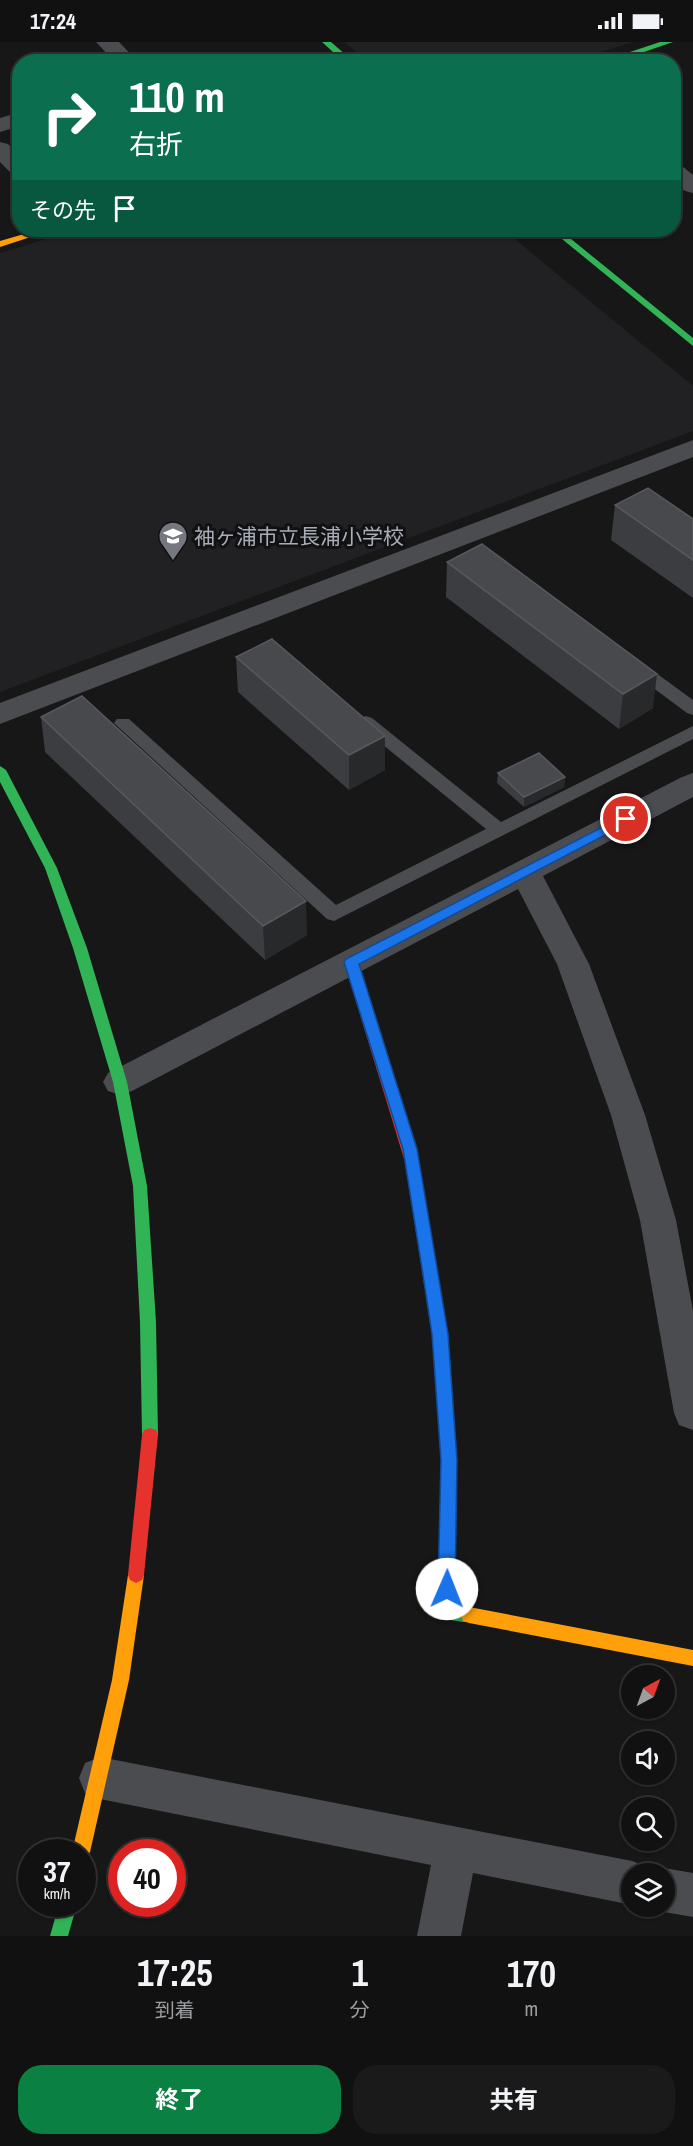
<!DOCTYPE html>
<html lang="ja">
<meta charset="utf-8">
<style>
body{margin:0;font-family:"Archivo Narrow","Noto Sans JP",sans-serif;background:#1a1a1a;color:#f1f3f6;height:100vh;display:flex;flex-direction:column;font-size:22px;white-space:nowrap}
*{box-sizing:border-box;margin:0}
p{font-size:20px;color:#9c9d9f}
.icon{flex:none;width:33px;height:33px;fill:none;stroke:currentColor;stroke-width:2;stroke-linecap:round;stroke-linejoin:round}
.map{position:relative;height:1894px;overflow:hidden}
.drawer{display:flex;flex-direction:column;background:#111;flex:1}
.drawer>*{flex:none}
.hud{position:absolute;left:12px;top:12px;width:669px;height:183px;border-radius:24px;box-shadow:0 2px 4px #0004,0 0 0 2px #303131;background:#0b6e4f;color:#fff;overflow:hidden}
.needle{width:39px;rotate:41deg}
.buttons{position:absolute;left:621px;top:1623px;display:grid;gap:12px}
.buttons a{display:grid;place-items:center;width:54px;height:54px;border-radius:50%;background:#111;box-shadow:0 2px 4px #0004,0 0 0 2px #303131;font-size:30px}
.speed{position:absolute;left:18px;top:1797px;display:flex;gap:12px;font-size:30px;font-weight:700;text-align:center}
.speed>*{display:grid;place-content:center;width:78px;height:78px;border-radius:50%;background:#111;box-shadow:0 2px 4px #0004,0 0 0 2px #303131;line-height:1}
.speed small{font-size:15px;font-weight:400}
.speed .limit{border:9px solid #d22;background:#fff;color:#111}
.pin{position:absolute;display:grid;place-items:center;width:51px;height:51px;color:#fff;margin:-26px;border:3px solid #fff;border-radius:50%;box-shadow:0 2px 6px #0007}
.me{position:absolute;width:66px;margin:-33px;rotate:1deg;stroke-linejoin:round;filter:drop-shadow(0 0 4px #0008)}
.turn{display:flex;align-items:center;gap:21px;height:126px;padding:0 18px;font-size:27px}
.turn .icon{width:78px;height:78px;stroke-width:2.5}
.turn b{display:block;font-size:42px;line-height:51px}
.then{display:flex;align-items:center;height:57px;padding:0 18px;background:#0003;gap:12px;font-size:22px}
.eta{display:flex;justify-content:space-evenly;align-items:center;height:102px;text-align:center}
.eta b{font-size:36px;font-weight:700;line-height:42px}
.cta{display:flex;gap:12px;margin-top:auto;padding:12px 18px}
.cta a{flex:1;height:69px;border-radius:24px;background:#0b8043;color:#fff;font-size:24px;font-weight:700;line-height:69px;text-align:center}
.cta a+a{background:#1a1a1a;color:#f1f3f6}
.status{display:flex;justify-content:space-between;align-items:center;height:42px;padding:0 30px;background:#111;direction:ltr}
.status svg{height:16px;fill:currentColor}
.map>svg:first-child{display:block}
.built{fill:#212124}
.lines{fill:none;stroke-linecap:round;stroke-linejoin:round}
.lane{fill:#4b4c50;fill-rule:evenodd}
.street{fill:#4b4c50;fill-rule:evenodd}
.fast{fill:#30b455;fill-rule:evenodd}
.slow{fill:#ff9f0a;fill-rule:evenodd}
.jam{fill:#e5322d;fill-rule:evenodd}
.wall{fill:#3c3d40}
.shaded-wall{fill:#28292a}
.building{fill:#48494d;stroke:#57595e;stroke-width:1.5}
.route{fill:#1a73e8;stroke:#114b97;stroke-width:1.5}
.labels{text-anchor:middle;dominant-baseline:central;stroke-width:6;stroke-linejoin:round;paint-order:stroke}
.poi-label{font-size:21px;fill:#a8adb8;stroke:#111113;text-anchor:start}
</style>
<div class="status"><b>17:24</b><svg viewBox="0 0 49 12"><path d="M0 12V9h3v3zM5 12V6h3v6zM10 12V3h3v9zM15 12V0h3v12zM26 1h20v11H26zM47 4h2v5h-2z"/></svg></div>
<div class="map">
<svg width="693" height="1894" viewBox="0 0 693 1894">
<rect width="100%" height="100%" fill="#171717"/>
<!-- built -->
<g class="built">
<path d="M344,0H633L568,20L368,19Z"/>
<path d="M75,188H504L693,344V389L0,650V211Z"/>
</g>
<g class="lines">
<!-- lane -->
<g class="lane">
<path d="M635,618L641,620L693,658V673L687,671L629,628L626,624L629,620Z"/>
<path d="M366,674L372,676L501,780L693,684V697L334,879L327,877L114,681L117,677H129L336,863L486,787L360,684L357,680L360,676Z"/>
</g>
<!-- street -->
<g class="street">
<path d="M96,0H119L138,20H115Z"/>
<path d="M20,70V84L0,90V76Z"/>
<path d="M0,100L8,102L20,114V134L12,132L0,120Z"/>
<path d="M674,122L682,124L693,133V151L685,149L674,140Z"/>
<path d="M693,398V415L0,682V661Z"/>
<path d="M693,731V755L543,834L589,922L645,1073L676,1178L693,1269V1388L679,1383L674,1371L640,1178L611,1073L557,922L518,847L132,1049L120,1053L108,1049L103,1040L108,1031L682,735Z"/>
<path d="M100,1715L632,1819L648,1825L650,1832H632V1863L473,1831L461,1894H417L431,1823L100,1757L85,1751L79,1736L85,1721Z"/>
<path d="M664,1826L693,1831V1875L664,1870L650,1864H664V1832H650Z"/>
</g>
<!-- fast -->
<g class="fast">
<path d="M322,0H331L354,20H344Z"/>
<path d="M660,0H673L615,20H600Z"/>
<path d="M551,188H560L693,296V304Z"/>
<path d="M0,724L6,728L57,826L87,906L127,1040L147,1144L156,1280L158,1393L156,1398L150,1400L144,1398L142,1393L140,1280L133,1144L113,1040L73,906L45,826L0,740Z"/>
<path d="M412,1114L417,1116L419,1120L448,1292L457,1418L454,1563L475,1567L477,1573L475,1579C465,1582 450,1578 440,1574L438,1569L441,1418L432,1292L405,1120L407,1116Z"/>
<path d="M59,1862H77L68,1894H50Z"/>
</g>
<!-- slow -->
<g class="slow">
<path d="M38,188H52L0,205V199Z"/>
<path d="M136,1525L142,1528L144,1533L129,1638L90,1810L87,1816L82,1818V1810H72L112,1638L128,1533L130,1528Z"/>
<path d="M469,1565L693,1608V1624L469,1581L463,1579L461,1573L463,1567Z"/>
</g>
<!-- jam -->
<g class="jam">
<path d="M351,915L358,920L419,1120L417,1124L412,1126L407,1124L405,1120L344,920Z"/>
<path d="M150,1386L156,1388L158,1393L144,1533L142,1538L136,1541L130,1538L128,1533L142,1393L144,1388Z"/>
</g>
</g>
<!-- wall -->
<g class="wall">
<path d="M615,463L693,477V556L611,498Z"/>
<path d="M447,520L653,666L619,687L446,555Z"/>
<path d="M236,615L385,728L349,748L238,650Z"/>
<path d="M41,675L307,893L265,918L45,710Z"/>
<path d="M498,731L565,735L564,745L524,765L497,741Z"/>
</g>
<!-- shaded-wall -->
<g class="shaded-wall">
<path d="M657,632L653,666L619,687L623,652Z"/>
<path d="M385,694V728L349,748V713Z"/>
<path d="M565,735L564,745L524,765V755Z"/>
<path d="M306,859L307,893L265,918L263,884Z"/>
</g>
<!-- building -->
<g class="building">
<path d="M648,446L693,477V518L615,463Z"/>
<path d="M482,502L657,632L623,652L447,520Z"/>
<path d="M272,597L385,694L349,713L236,615Z"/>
<path d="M82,654L306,859L263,884L41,675Z"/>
<path d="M539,711L565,735L524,755L498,731Z"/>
</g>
<!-- route -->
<path class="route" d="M626,773L630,774L632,777L630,780L359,922L417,1107L437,1226L448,1292L457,1418L455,1547L452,1553L447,1555L441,1553L438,1547L441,1418L432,1292L422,1226L403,1107L344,920L346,917Z"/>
<!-- icons -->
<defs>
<g id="school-pin" transform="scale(1.5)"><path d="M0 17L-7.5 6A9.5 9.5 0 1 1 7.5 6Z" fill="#757880" stroke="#111113"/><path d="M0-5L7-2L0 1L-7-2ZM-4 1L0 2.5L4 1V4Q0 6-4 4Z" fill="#fff"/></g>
</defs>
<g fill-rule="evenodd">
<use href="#school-pin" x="173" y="494"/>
</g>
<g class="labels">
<!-- poi labels -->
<g class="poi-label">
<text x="194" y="494">袖ヶ浦市立長浦小学校</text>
</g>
</g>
</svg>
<div class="buttons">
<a><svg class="needle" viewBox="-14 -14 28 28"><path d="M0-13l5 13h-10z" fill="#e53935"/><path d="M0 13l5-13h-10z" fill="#9c9d9f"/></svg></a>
<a><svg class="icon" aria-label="sound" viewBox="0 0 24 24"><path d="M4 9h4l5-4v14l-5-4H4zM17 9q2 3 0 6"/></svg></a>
<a><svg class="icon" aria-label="search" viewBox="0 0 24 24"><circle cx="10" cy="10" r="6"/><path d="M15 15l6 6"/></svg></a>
<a><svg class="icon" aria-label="layers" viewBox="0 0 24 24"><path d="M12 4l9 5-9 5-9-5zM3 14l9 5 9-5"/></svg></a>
</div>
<div class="speed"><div>37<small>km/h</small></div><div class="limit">40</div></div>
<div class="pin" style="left:626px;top:777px;background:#d93025"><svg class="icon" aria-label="arrive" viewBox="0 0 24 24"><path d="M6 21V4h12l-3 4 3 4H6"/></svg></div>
<svg class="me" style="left:447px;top:1547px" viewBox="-20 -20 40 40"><circle r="19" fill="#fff"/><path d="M0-13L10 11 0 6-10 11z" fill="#1a73e8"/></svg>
<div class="hud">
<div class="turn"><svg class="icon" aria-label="right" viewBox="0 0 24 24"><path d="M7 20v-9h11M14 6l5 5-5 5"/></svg><div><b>110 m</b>右折</div></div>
<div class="then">その先<svg class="icon" aria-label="arrive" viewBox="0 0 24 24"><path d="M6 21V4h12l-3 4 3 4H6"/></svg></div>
</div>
</div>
<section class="drawer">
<div class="eta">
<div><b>17:25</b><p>到着</p></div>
<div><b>1</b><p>分</p></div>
<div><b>170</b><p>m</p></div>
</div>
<div class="cta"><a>終了</a><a>共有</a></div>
</section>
